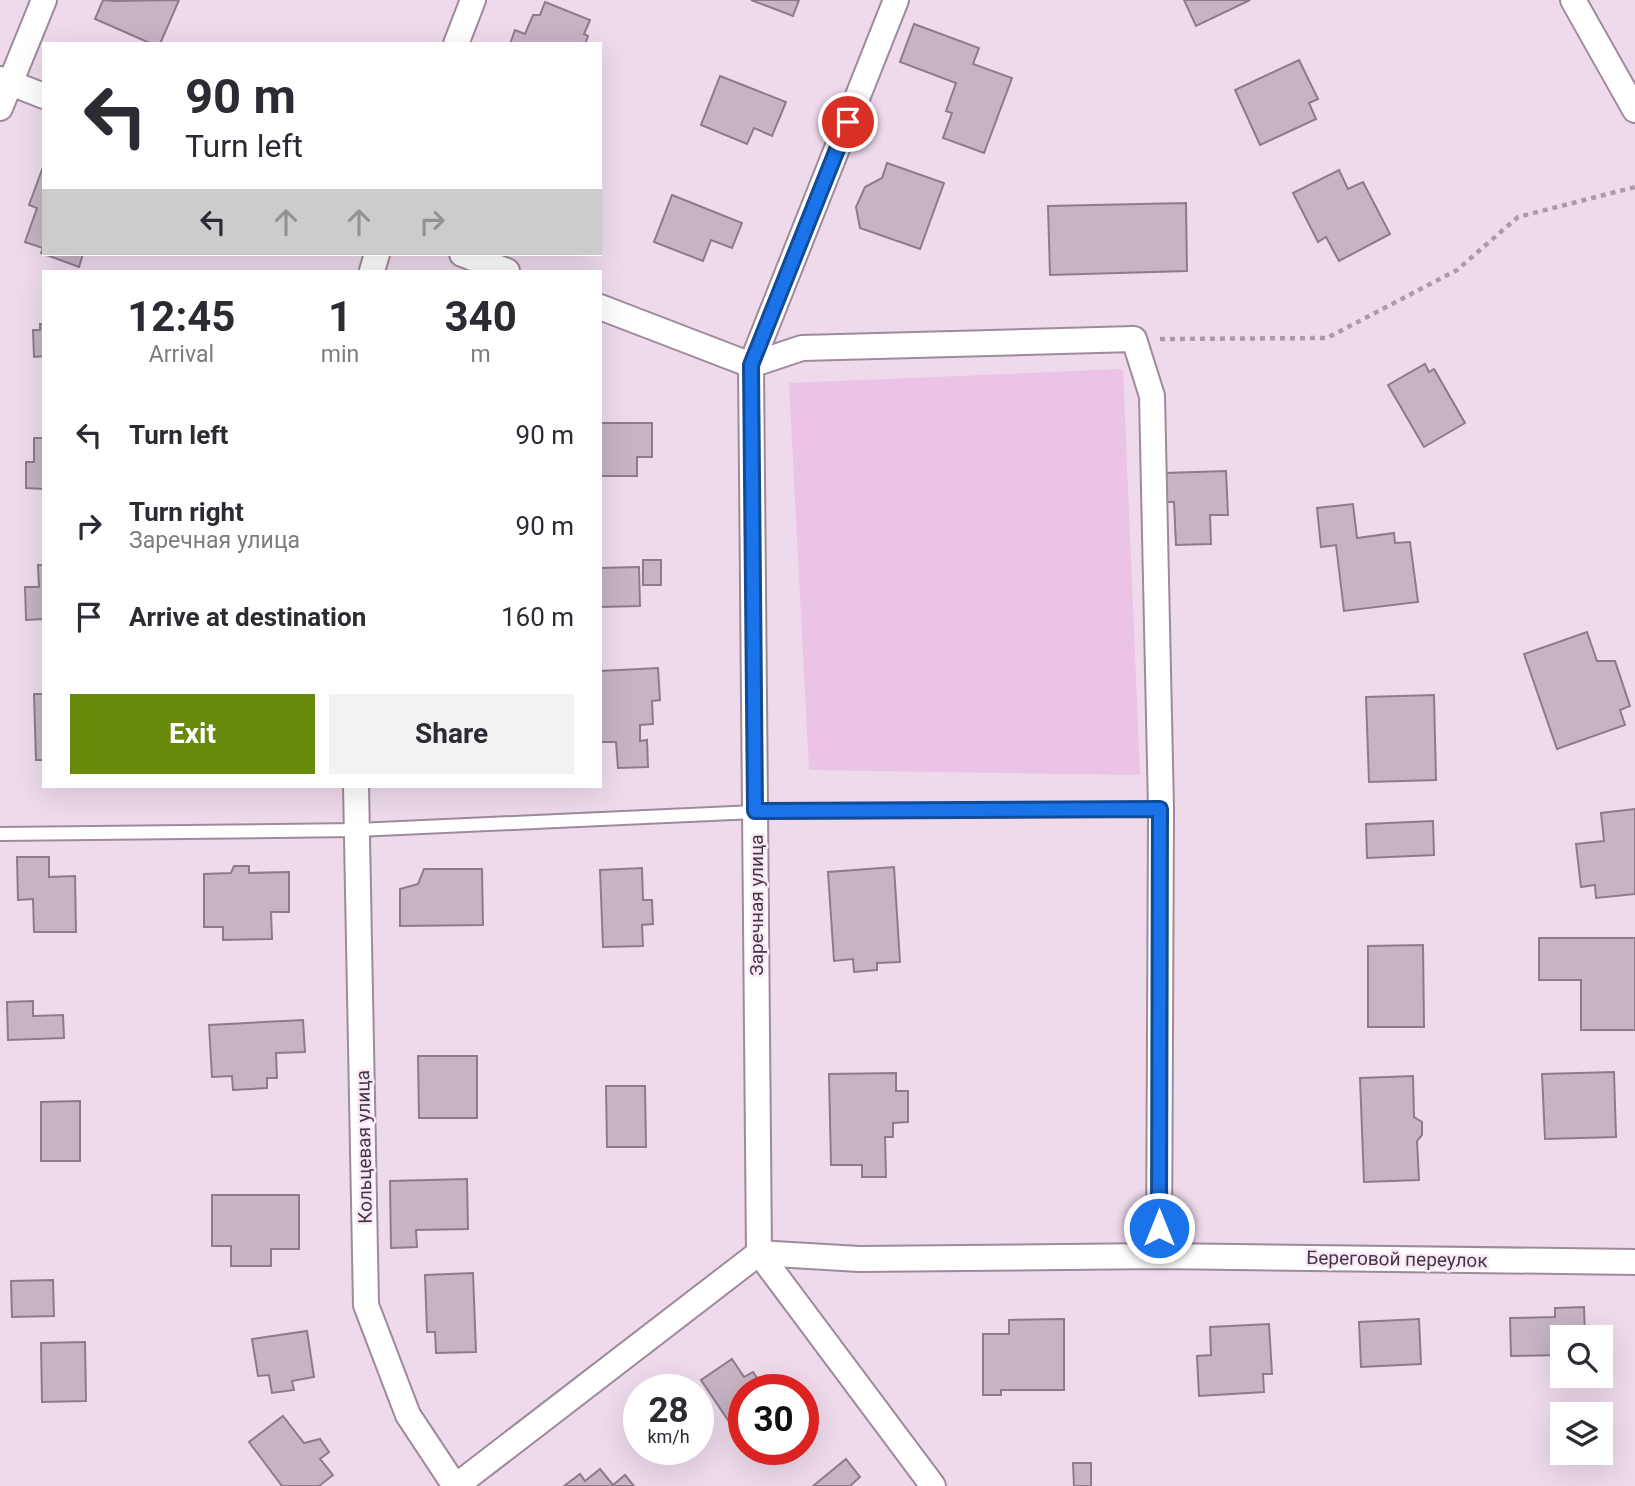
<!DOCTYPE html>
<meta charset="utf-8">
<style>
body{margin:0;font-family:Roboto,sans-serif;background:#f2f2f3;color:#2b2b33;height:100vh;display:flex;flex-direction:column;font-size:26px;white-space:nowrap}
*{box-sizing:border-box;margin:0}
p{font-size:23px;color:#7c7c81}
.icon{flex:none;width:38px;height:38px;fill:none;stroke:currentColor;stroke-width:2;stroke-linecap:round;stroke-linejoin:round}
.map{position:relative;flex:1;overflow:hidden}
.sheet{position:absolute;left:42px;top:270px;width:560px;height:518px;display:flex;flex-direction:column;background:#fff;border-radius:0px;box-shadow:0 7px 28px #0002}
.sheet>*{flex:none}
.guide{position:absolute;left:42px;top:42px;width:560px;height:214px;border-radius:0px;box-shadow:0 7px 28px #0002;background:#fff;color:#2b2b33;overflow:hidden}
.buttons{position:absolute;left:1550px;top:1325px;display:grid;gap:14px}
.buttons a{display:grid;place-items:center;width:63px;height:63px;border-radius:0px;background:#fff;box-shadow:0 7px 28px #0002;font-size:35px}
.speed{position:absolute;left:623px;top:1374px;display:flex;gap:14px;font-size:35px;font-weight:700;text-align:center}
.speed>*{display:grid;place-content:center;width:91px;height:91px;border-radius:50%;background:#fff;box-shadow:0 7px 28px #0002;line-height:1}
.speed small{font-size:18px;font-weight:400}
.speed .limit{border:10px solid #d22;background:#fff;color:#111}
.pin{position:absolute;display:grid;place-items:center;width:60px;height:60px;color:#fff;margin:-30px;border:4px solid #fff;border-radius:50%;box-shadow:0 2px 7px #0007}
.me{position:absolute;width:77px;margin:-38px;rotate:0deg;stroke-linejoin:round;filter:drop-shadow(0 0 5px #0008)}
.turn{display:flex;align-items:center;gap:24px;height:147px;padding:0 28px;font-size:32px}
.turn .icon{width:91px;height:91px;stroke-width:2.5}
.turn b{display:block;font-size:49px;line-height:60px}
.lanes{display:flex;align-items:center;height:66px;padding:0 28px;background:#0003;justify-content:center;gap:35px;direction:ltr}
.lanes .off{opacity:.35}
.eta{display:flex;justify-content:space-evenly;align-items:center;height:119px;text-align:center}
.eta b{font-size:42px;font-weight:700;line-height:49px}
.button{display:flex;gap:14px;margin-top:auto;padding:14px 28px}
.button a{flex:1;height:80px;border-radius:0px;background:#688a0a;color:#fff;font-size:28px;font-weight:700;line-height:80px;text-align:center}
.button a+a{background:#f2f2f3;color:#2b2b33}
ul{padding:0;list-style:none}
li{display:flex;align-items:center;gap:21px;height:91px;padding:0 28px}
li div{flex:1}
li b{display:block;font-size:26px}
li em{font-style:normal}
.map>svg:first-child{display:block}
.green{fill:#ebc3e7}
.building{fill:#c6b3c4;stroke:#8d7b8b;stroke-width:2}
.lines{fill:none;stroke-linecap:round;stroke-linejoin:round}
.service-casing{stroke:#9d8b9b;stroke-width:16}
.minor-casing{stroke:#9d8b9b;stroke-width:28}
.path{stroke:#ab9ba8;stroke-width:4.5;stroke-dasharray:5 5;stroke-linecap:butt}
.service{stroke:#fff;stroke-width:12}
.minor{stroke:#fff;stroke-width:24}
.route-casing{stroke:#114b97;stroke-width:18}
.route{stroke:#1a73e8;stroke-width:12}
.labels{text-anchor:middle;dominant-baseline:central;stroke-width:5;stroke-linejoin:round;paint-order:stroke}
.street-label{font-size:19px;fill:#423a41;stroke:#fbe7f8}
</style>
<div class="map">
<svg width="1635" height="1486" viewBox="0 0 1635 1486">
<rect width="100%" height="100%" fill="#eedaeb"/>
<!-- green -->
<path class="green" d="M1123,369L1140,775L809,770L789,383Z"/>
<!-- building -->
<g class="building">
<path d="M103,0L114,1L179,0L160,44H152L95,19Z"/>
<path d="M751,0H799L793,16Z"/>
<path d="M1184,0H1250L1196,26Z"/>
<path d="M545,2L590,20L584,34L588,36L585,44H510L515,30L525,34L533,15H540Z"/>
<path d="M914,24L979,48L973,64L1012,78L984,153L943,138L952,113L946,111L956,83L900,62Z"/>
<path d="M1299,60L1318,99L1309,103L1316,119L1260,145L1235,90Z"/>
<path d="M720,76L786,102L772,136L754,128L747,144L701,125Z"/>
<path d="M887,163L944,183L920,249L860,228L856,207L865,187L882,178Z"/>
<path d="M43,167L44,254H83L79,267L41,253L43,248L25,242L37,208L29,205Z"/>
<path d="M1339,170L1348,189L1363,182L1390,234L1339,261L1326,237L1318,242L1293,193Z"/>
<path d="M672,195L742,223L732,248L711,240L703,261L654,242Z"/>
<path d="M1186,203L1187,271L1050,275L1048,206Z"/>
<path d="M40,324H44V356L34,357L33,330H40Z"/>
<path d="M1425,364L1429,372L1434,369L1465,423L1424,447L1388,385Z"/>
<path d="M600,423H652V457H637V476H600Z"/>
<path d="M34,438H44V489L26,488V462H34Z"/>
<path d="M1226,471L1228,515H1210L1211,544L1176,545L1174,502H1166L1165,473Z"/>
<path d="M1353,504L1357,538L1394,533L1395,543L1410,542L1418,602L1344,611L1336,545L1321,547L1317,508Z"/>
<rect x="643" y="560" width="18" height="25"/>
<path d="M38,565H44V619L26,620L25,587H39Z"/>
<path d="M639,567L640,606L600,607V568Z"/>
<path d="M1587,632L1597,661H1615L1630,706L1620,710L1625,725L1557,749L1524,654Z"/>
<path d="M658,668L660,700L652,701L653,724L640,725V741L647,740L648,767L618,768L616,742H600V671Z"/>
<path d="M34,694H44V760H36Z"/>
<path d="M1434,695L1436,780L1369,782L1366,697Z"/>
<path d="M1635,809V894L1596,898L1595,885L1581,887L1576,844L1604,841L1601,813Z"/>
<path d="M1433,821L1434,855L1367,858L1366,824Z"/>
<path d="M17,857H49V877L75,876L76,932H34L33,899L18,900Z"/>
<path d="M234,866H249V873L289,872V912H271L272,939L223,940V927H204V874L231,873Z"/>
<path d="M894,867L900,962L877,963V970L854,972L853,959L834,961L828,872Z"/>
<path d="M642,868L643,900H652L653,924L642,925L643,946L603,947L600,870Z"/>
<path d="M424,869H482L483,925L400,926V889L418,884Z"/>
<path d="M1539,938H1635V1030H1581V980H1539Z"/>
<path d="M1423,945L1424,1027H1368V946Z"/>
<path d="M33,1001V1016L63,1015L64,1038L8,1040L7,1002Z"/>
<path d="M303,1020L305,1052L276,1053L277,1078H267V1088L233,1090L232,1076L212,1077L209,1025Z"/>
<path d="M418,1056H477V1118H419Z"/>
<path d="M1614,1072L1616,1137L1545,1139L1542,1074Z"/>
<path d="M896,1073V1091H908V1122L893,1123V1137H885L886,1177H862V1165H831L829,1074Z"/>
<path d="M1413,1076L1414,1117L1422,1122V1135L1417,1141L1419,1180L1364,1182L1360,1078Z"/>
<path d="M606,1086H645L646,1147H607Z"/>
<path d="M80,1101V1161H41V1102Z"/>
<path d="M467,1179L468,1229L416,1230L417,1247L391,1248L390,1181Z"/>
<path d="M212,1195H299V1249H271V1266H231V1246H212Z"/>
<path d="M473,1273L476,1352L436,1353L435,1332H427L425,1275Z"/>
<path d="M53,1280L54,1316L12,1317L11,1281Z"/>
<path d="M1584,1307L1585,1337H1563V1355L1511,1356L1510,1318L1555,1317V1308Z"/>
<path d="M1064,1319V1390H1001V1395H983V1334H1009V1320Z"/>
<path d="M1419,1319L1421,1364L1361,1367L1359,1322Z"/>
<path d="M1269,1324L1272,1374H1263L1264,1392L1199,1396L1197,1356L1211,1355L1210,1327Z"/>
<path d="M307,1331L314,1377L292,1381L294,1390L272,1393L269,1375L258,1376L252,1339Z"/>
<path d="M85,1342L86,1401L42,1402L41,1343Z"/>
<path d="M732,1359L744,1377L753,1372L764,1388L780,1377L788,1389L744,1390V1431L738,1435L701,1380Z"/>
<path d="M283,1416L304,1443L320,1439L329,1452L320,1459L333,1475L319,1486H282L249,1442Z"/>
<path d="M846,1459L860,1477L850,1486H813Z"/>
<path d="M1073,1463H1091V1486H1074Z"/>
<path d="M600,1469L613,1485L625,1475L634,1486H564L580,1474L585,1481Z"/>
</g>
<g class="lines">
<!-- service casing -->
<g class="service-casing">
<path id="service" d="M0,834L357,830L755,812L1161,809"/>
</g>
<!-- minor casing -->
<g class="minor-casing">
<g id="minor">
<path d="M896,0L751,365L759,1253L933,1486"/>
<path d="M1573,0L1635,110"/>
<path d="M456,44L473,0"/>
<path d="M0,79L44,96"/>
<path d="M0,108L44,0"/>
<path d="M462,254L507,271"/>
<path d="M372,271L377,254"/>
<path d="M600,307L751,365L802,348L1134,339L1152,396L1161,809L1159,1256"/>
<path d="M356,786L366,1305L408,1415L455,1486"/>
<path d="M456,1486L759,1253L859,1259L1159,1256L1635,1262"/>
</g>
</g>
<!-- path -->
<path class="path" d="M1160,339L1327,338L1457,270L1518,217L1635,187"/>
<!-- service -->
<use href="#service" class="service"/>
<!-- minor -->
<use href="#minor" class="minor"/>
</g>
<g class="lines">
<!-- route casing -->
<g class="route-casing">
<path id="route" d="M848,122L751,365L755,811L1160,809L1159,1228"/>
</g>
<!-- route -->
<use href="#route" class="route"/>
</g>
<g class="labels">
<!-- street labels -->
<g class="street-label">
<text transform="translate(756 905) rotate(-90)">Заречная улица</text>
<text transform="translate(364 1147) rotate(-91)">Кольцевая улица</text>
<text transform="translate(1397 1259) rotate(1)">Береговой переулок</text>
</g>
</g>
</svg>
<div class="buttons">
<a><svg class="icon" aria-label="search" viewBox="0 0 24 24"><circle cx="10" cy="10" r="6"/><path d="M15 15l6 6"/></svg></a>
<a><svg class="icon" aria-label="layers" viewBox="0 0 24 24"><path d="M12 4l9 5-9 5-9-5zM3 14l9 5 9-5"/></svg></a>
</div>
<div class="speed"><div>28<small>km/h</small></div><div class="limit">30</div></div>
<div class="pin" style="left:848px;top:122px;background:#d93025"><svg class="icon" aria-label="arrive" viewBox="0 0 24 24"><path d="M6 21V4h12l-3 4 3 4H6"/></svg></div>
<svg class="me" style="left:1159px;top:1228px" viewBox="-20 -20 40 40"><circle r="17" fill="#1a73e8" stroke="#fff" stroke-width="3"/><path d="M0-11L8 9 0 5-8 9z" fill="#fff"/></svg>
<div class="guide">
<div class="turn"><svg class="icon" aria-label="left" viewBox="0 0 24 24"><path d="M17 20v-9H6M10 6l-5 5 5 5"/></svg><div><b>90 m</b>Turn left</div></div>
<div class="lanes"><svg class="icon" aria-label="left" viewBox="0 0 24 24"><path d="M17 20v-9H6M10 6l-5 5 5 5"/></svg><svg class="icon off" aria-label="ahead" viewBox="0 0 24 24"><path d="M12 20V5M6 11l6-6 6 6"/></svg><svg class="icon off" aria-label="ahead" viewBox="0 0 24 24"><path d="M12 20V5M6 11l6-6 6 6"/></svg><svg class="icon off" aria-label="right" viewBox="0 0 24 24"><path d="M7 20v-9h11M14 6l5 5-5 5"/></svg></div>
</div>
<section class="sheet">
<div class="eta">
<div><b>12:45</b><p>Arrival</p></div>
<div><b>1</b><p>min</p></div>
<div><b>340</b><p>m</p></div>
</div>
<ul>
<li><svg class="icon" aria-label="left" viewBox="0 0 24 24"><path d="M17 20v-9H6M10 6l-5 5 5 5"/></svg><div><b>Turn left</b></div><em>90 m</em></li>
<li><svg class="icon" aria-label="right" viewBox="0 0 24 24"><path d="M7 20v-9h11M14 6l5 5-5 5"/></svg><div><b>Turn right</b><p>Заречная улица</p></div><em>90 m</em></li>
<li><svg class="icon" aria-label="arrive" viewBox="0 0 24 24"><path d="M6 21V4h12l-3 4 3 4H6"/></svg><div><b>Arrive at destination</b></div><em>160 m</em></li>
</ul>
<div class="button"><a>Exit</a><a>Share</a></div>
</section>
</div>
